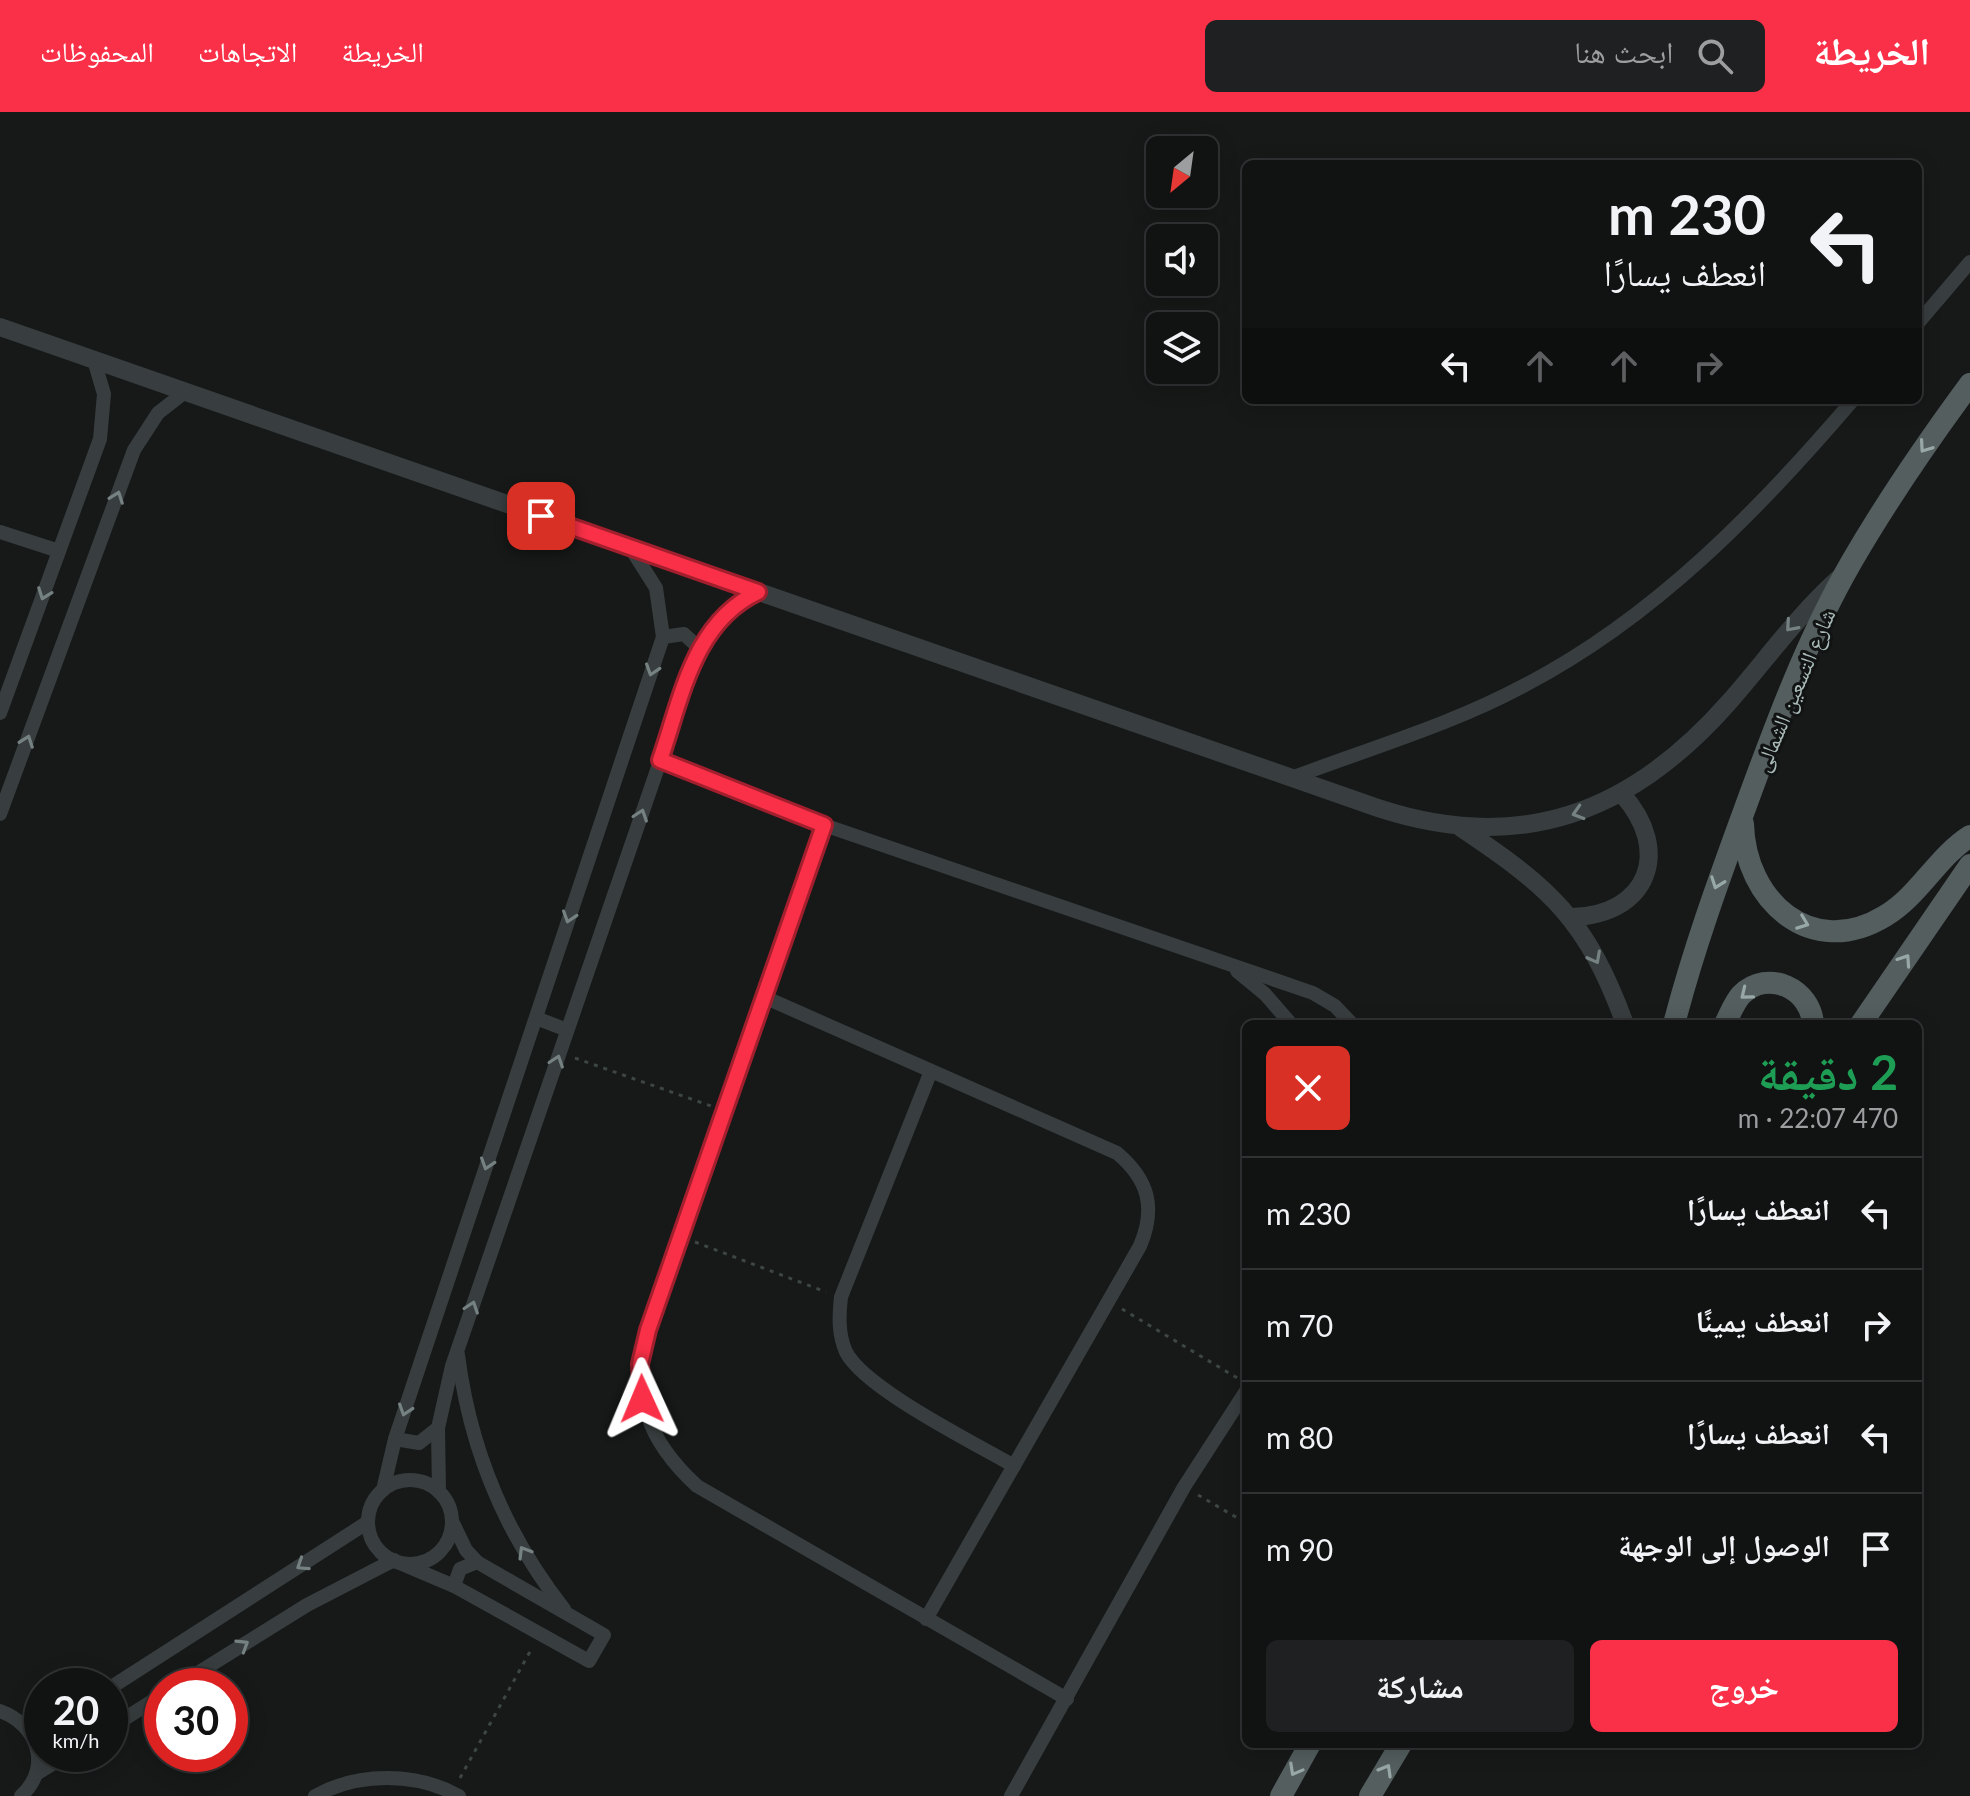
<!DOCTYPE html>
<html lang="ar">
<meta charset="utf-8">
<style>
body{margin:0;font-family:Lato,"Noto Naskh Arabic",sans-serif;background:#1e2021;color:#f1f3f6;direction:rtl;height:100vh;display:flex;flex-direction:column;font-size:30px;white-space:nowrap}
*{box-sizing:border-box;margin:0}
p{font-size:26px;color:#9c9ea0}
.icon{flex:none;width:44px;height:44px;fill:none;stroke:currentColor;stroke-width:2;stroke-linecap:round;stroke-linejoin:round}
.map{position:relative;flex:1;overflow:hidden;direction:ltr}
.side{position:absolute;left:1242px;top:908px;width:680px;height:728px;display:flex;flex-direction:column;background:#111313;border-radius:12px;box-shadow:0 4px 20px #0003,0 0 0 2px #303233;direction:rtl}
.side>*{flex:none}
.guide{position:absolute;left:1242px;top:48px;width:680px;height:244px;border-radius:12px;box-shadow:0 4px 20px #0003,0 0 0 2px #303233;direction:rtl;background:#111313;color:#f1f3f6;overflow:hidden}
.needle{width:52px;rotate:209deg}
.buttons{position:absolute;left:1146px;top:24px;display:grid;gap:16px}
.buttons a{display:grid;place-items:center;width:72px;height:72px;border-radius:12px;background:#111313;box-shadow:0 4px 20px #0003,0 0 0 2px #303233;font-size:40px}
.speed{position:absolute;left:24px;top:1556px;display:flex;gap:16px;font-size:40px;font-weight:700;text-align:center}
.speed>*{display:grid;place-content:center;width:104px;height:104px;border-radius:50%;background:#111313;box-shadow:0 4px 20px #0003,0 0 0 2px #303233;line-height:1}
.speed small{font-size:20px;font-weight:400}
.speed .limit{border:12px solid #d22;background:#fff;color:#111}
.pin{position:absolute;display:grid;place-items:center;width:68px;height:68px;color:#fff;margin:-34px;border-radius:16px;box-shadow:0 4px 12px #0006}
.me{position:absolute;width:88px;margin:-44px;rotate:359deg;stroke-linejoin:round;filter:drop-shadow(0 0 6px #0008)}
.turn{display:flex;align-items:center;gap:28px;height:168px;padding:0 24px;font-size:36px}
.turn .icon{width:104px;height:104px;stroke-width:2.5}
.turn b{display:block;font-size:56px;line-height:68px}
.lanes{display:flex;align-items:center;height:76px;padding:0 24px;background:#0003;justify-content:center;gap:40px;direction:ltr}
.lanes .off{opacity:.35}
.round{display:grid;place-items:center;flex:none;width:84px;height:84px;border-radius:12px;background:#1e2021}
.summary{display:flex;align-items:center;justify-content:space-between;height:136px;padding:0 24px}
h1{font-size:48px;font-weight:700;line-height:60px;color:#1e9e55}
.action{display:flex;gap:16px;margin-top:auto;padding:16px 24px}
.action a{flex:1;height:92px;border-radius:12px;background:#f93047;color:#fff;font-size:32px;font-weight:700;line-height:92px;text-align:center}
.action a+a{background:#1e2021;color:#f1f3f6}
ul{padding:0;list-style:none}
li{display:flex;align-items:center;gap:24px;height:112px;padding:0 24px;border-top:2px solid #303233}
li div{flex:1}
li b{display:block;font-size:30px}
li em{font-style:normal}
header{display:flex;align-items:center;gap:48px;box-sizing:border-box;height:112px;padding:0 40px;background:#f93047;color:#fff}
header strong{font-size:38px}
nav{display:flex;gap:44px;margin-inline-start:auto;font-size:28px}
.search{width:560px;height:72px;background:#1e2021;display:flex;align-items:center;gap:20px;box-sizing:border-box;padding:0 28px;border-radius:12px;color:#9c9ea0;font-size:30px}
.map>svg:first-child{display:block}
.lines{fill:none;stroke-linecap:round;stroke-linejoin:round}
.path{stroke:#3e4645;stroke-width:3;stroke-dasharray:4 6;stroke-linecap:butt}
.minor{stroke:#383e3f;stroke-width:14}
.tertiary{stroke:#383e3f;stroke-width:18}
.primary{stroke:#545e5e;stroke-width:22}
.oneway{stroke:#98a8a6}
.oneway2{stroke:#768282}
.route-casing{stroke:#a21f2e;stroke-width:20}
.route{stroke:#f93047;stroke-width:14}
.labels{text-anchor:middle;dominant-baseline:central;stroke-width:6;stroke-linejoin:round;paint-order:stroke}
.street-label{font-size:22px;fill:#a9bab8;stroke:#121414}
</style>
<header>
<strong>الخريطة</strong>
<div class="search"><svg class="icon" aria-label="search" viewBox="0 0 24 24"><circle cx="10" cy="10" r="6"/><path d="M15 15l6 6"/></svg>ابحث هنا</div>
<nav><a>الخريطة</a><a>الاتجاهات</a><a>المحفوظات</a></nav>
</header>
<div class="map">
<svg width="1970" height="1684" viewBox="0 0 1970 1684">
<rect width="100%" height="100%" fill="#171919"/>
<g class="lines">
<!-- path -->
<g class="path">
<path d="M575,946L711,994"/>
<path d="M695,1130L826,1180"/>
<path d="M1122,1197L1239,1267"/>
<path d="M1198,1383L1246,1411"/>
<path d="M460,1666L532,1536"/>
</g>
<!-- minor -->
<g class="minor">
<path d="M1918,211L1970,150"/>
<path d="M0,420L59,439"/>
<path d="M663,525L684,522L699,536"/>
<path d="M0,601L100,327L104,282L94,248"/>
<path d="M660,648L824,713L1313,881L1335,894L1352,912"/>
<path d="M1294,665C1371,636 1453,612 1525,573C1654,506 1759,398 1853,288"/>
<path d="M0,702L134,338L158,301L185,280"/>
<path d="M824,713L648,1218C633,1286 646,1327 697,1374L1067,1587"/>
<path d="M1237,859L1265,882L1291,912"/>
<path d="M764,885L1117,1041C1149,1068 1156,1096 1140,1134L926,1507"/>
<path d="M536,906L567,918"/>
<path d="M931,959L841,1185C839,1204 838,1222 846,1240C865,1277 975,1331 1014,1354"/>
<path d="M458,1243C470,1337 505,1422 564,1497"/>
<path d="M395,1327L419,1331L438,1316"/>
<circle cx="410" cy="1410" r="42"/>
<path d="M383,1378L395,1327L663,525L656,476L630,435"/>
<path d="M439,1380L438,1316L452,1254L699,536L725,501L758,480"/>
<path d="M400,1451L454,1474L589,1549L604,1523L477,1450L466,1438L452,1409"/>
<path d="M454,1474L460,1457L477,1450"/>
<path d="M177,1574L307,1493L394,1448"/>
<path d="M110,1576L368,1410"/>
<path d="M0,1599C37,1612 53,1655 21,1684"/>
<path d="M110,1616L162,1583"/>
<path d="M36,1662L69,1642"/>
<path d="M315,1684C358,1660 416,1660 459,1684"/>
<path d="M1011,1684L1184,1375L1246,1279"/>
</g>
<!-- tertiary -->
<g class="tertiary">
<path d="M0,215L1378,696C1521,743 1632,701 1730,589C1766,548 1797,504 1838,467"/>
<path d="M1461,716C1551,776 1587,808 1625,912"/>
<path d="M1572,805C1648,803 1673,739 1622,682"/>
</g>
<!-- primary -->
<g class="primary">
<path d="M1743,712C1745,788 1811,849 1885,804C1919,784 1937,745 1970,724"/>
<path d="M1674,912C1693,839 1718,770 1744,699C1775,614 1807,527 1852,449C1888,387 1928,329 1970,272"/>
<path d="M1725,912C1730,902 1734,891 1741,883C1768,856 1811,877 1813,912"/>
<path d="M1861,912L1970,753"/>
<path d="M1281,1684L1310,1632"/>
<path d="M1370,1684L1401,1632"/>
</g>
</g>
<!-- one-way arrows -->
<defs><path id="oneway-chevron" d="M-2-3.5L2.5 0L-2 3.5" fill="none" stroke-width="1.6" stroke-linecap="round" stroke-linejoin="round" transform="scale(2)"/></defs>
<g class="oneway">
<use href="#oneway-chevron" transform="translate(1925 335) rotate(125)"/>
<use href="#oneway-chevron" transform="translate(1717 771) rotate(110)"/>
<use href="#oneway-chevron" transform="translate(1803 811) rotate(21)"/>
<use href="#oneway-chevron" transform="translate(1905 848) rotate(-56)"/>
<use href="#oneway-chevron" transform="translate(1746 882) rotate(141)"/>
<use href="#oneway-chevron" transform="translate(1295 1658) rotate(119)"/>
<use href="#oneway-chevron" transform="translate(1386 1658) rotate(-60)"/>
</g>
<g class="oneway2">
<use href="#oneway-chevron" transform="translate(117 385) rotate(-70)"/>
<use href="#oneway-chevron" transform="translate(44 482) rotate(110)"/>
<use href="#oneway-chevron" transform="translate(1791 514) rotate(131)"/>
<use href="#oneway-chevron" transform="translate(652 558) rotate(108)"/>
<use href="#oneway-chevron" transform="translate(27 629) rotate(-70)"/>
<use href="#oneway-chevron" transform="translate(1578 701) rotate(163)"/>
<use href="#oneway-chevron" transform="translate(641 703) rotate(-71)"/>
<use href="#oneway-chevron" transform="translate(569 805) rotate(108)"/>
<use href="#oneway-chevron" transform="translate(1595 846) rotate(62)"/>
<use href="#oneway-chevron" transform="translate(557 949) rotate(-71)"/>
<use href="#oneway-chevron" transform="translate(487 1052) rotate(108)"/>
<use href="#oneway-chevron" transform="translate(472 1195) rotate(-71)"/>
<use href="#oneway-chevron" transform="translate(405 1298) rotate(108)"/>
<use href="#oneway-chevron" transform="translate(524 1440) rotate(-121)"/>
<use href="#oneway-chevron" transform="translate(302 1453) rotate(147)"/>
<use href="#oneway-chevron" transform="translate(243 1533) rotate(-32)"/>
</g>
<g class="lines">
<!-- route casing -->
<g class="route-casing">
<path id="route" d="M541,404L758,480C693,511 682,585 660,648L824,713L648,1218L640,1252L642,1287"/>
</g>
<!-- route -->
<use href="#route" class="route"/>
</g>
<g class="labels">
<!-- street labels -->
<g class="street-label">
<text transform="translate(1794 578) rotate(-67)">شارع التسعين الشمالى</text>
</g>
</g>
</svg>
<div class="buttons">
<a><svg class="needle" viewBox="-14 -14 28 28"><path d="M0-13l5 13h-10z" fill="#e53935"/><path d="M0 13l5-13h-10z" fill="#9c9ea0"/></svg></a>
<a><svg class="icon" aria-label="sound" viewBox="0 0 24 24"><path d="M4 9h4l5-4v14l-5-4H4zM17 9q2 3 0 6"/></svg></a>
<a><svg class="icon" aria-label="layers" viewBox="0 0 24 24"><path d="M12 4l9 5-9 5-9-5zM3 14l9 5 9-5"/></svg></a>
</div>
<div class="speed"><div>20<small>km/h</small></div><div class="limit">30</div></div>
<div class="pin" style="left:541px;top:404px;background:#d93025"><svg class="icon" aria-label="arrive" viewBox="0 0 24 24"><path d="M6 21V4h12l-3 4 3 4H6"/></svg></div>
<svg class="me" style="left:642px;top:1287px" viewBox="-20 -20 40 40"><path d="M0-17L14 15 0 8-14 15z" fill="#f93047" stroke="#fff" stroke-width="4"/></svg>
<div class="guide">
<div class="turn"><svg class="icon" aria-label="left" viewBox="0 0 24 24"><path d="M17 20v-9H6M10 6l-5 5 5 5"/></svg><div><b>230 m</b>انعطف يسارًا</div></div>
<div class="lanes"><svg class="icon" aria-label="left" viewBox="0 0 24 24"><path d="M17 20v-9H6M10 6l-5 5 5 5"/></svg><svg class="icon off" aria-label="ahead" viewBox="0 0 24 24"><path d="M12 20V5M6 11l6-6 6 6"/></svg><svg class="icon off" aria-label="ahead" viewBox="0 0 24 24"><path d="M12 20V5M6 11l6-6 6 6"/></svg><svg class="icon off" aria-label="right" viewBox="0 0 24 24"><path d="M7 20v-9h11M14 6l5 5-5 5"/></svg></div>
</div>
<section class="side">
<div class="summary"><div><h1>2 دقيقة</h1><p>470 m · 22:07</p></div><a class="round" style="background:#d93025;color:#fff"><svg class="icon" aria-label="close" viewBox="0 0 24 24"><path d="M6 6l12 12M18 6L6 18"/></svg></a></div>
<ul>
<li><svg class="icon" aria-label="left" viewBox="0 0 24 24"><path d="M17 20v-9H6M10 6l-5 5 5 5"/></svg><div><b>انعطف يسارًا</b></div><em>230 m</em></li>
<li><svg class="icon" aria-label="right" viewBox="0 0 24 24"><path d="M7 20v-9h11M14 6l5 5-5 5"/></svg><div><b>انعطف يمينًا</b></div><em>70 m</em></li>
<li><svg class="icon" aria-label="left" viewBox="0 0 24 24"><path d="M17 20v-9H6M10 6l-5 5 5 5"/></svg><div><b>انعطف يسارًا</b></div><em>80 m</em></li>
<li><svg class="icon" aria-label="arrive" viewBox="0 0 24 24"><path d="M6 21V4h12l-3 4 3 4H6"/></svg><div><b>الوصول إلى الوجهة</b></div><em>90 m</em></li>
</ul>
<div class="action"><a>خروج</a><a>مشاركة</a></div>
</section>
</div>
